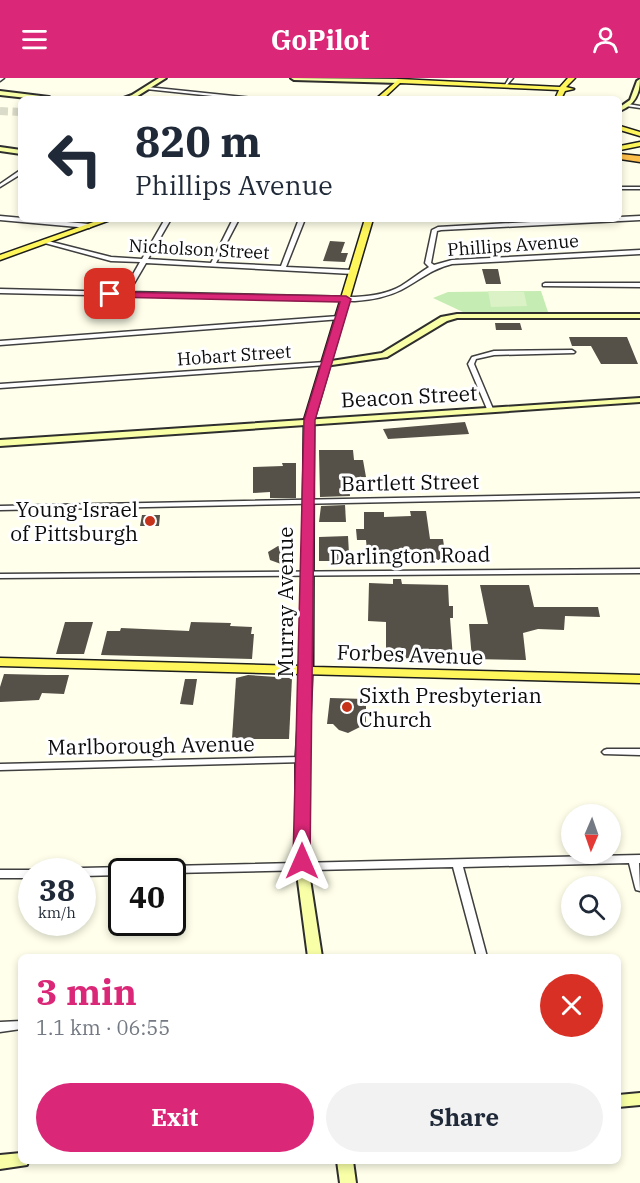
<!DOCTYPE html>
<meta charset="utf-8">
<style>
body{margin:0;font-family:"IBM Plex Serif",serif;background:#f2f2f3;color:#1f2937;height:100vh;display:flex;flex-direction:column;font-size:22px;white-space:nowrap}
*{box-sizing:border-box;margin:0}
p{font-size:20px;color:#747a83}
.icon{flex:none;width:33px;height:33px;fill:none;stroke:currentColor;stroke-width:2;stroke-linecap:round;stroke-linejoin:round}
.map{position:relative;flex:1;overflow:hidden}
.sheet{position:absolute;left:18px;top:876px;width:603px;height:210px;display:flex;flex-direction:column;background:#fff;border-radius:9px;box-shadow:0 3px 9px #0003}
.sheet>*{flex:none}
.banner{position:absolute;left:18px;top:18px;width:604px;height:126px;border-radius:9px;box-shadow:0 3px 9px #0003;background:#fff;color:#1f2937;overflow:hidden}
.needle{width:39px;rotate:182deg}
.buttons{position:absolute;left:561px;top:726px;display:grid;gap:12px}
.buttons a{display:grid;place-items:center;width:60px;height:60px;border-radius:50%;background:#fff;box-shadow:0 3px 9px #0003;font-size:30px}
.speed{position:absolute;left:18px;top:780px;display:flex;gap:12px;font-size:30px;font-weight:700;text-align:center}
.speed>*{display:grid;place-content:center;width:78px;height:78px;border-radius:50%;background:#fff;box-shadow:0 3px 9px #0003;line-height:1}
.speed small{font-size:15px;font-weight:400}
.speed .limit{border:3px solid #111;border-radius:9px;background:#fff;color:#111}
.pin{position:absolute;display:grid;place-items:center;width:51px;height:51px;color:#fff;margin:-26px;border-radius:12px;box-shadow:0 3px 9px #0006}
.me{position:absolute;width:66px;margin:-33px;rotate:0deg;stroke-linejoin:round;filter:drop-shadow(0 0 4px #0008)}
.turn{display:flex;align-items:center;gap:21px;height:126px;padding:0 18px;font-size:27px}
.turn .icon{width:78px;height:78px;stroke-width:2.5}
.turn b{display:block;font-size:42px;line-height:51px}
.round{display:grid;place-items:center;flex:none;width:63px;height:63px;border-radius:32px;background:#f2f2f3}
.overview{display:flex;align-items:center;justify-content:space-between;height:102px;padding:0 18px}
h1{font-size:36px;font-weight:700;line-height:45px;color:#db2777}
.primary-button{display:flex;gap:12px;margin-top:auto;padding:12px 18px}
.primary-button a{flex:1;height:69px;border-radius:36px;background:#db2777;color:#fff;font-size:24px;font-weight:700;line-height:69px;text-align:center}
.primary-button a+a{background:#f2f2f3;color:#1f2937}
header{display:flex;justify-content:space-between;align-items:center;height:78px;padding:0 18px;background:#db2777;color:#fff;font-size:27px;font-weight:700}
.map>svg:first-child{display:block}
.green{fill:#c5ecb2}
.pitch{fill:#daf2c5}
.building{fill:#555048}
.lines{fill:none;stroke-linecap:round;stroke-linejoin:round}
.highway-tunnel{stroke:#dbdbca;stroke-width:8;stroke-dasharray:8 4.5;stroke-linecap:butt}
.street-casing{stroke:#3f3f3f;stroke-width:3}
.secondary-casing{stroke:#2e2e2e;stroke-width:4}
.primary-casing{stroke:#1d1d1d;stroke-width:3}
.highway-casing{stroke:#1d1d1d;stroke-width:3}
.street{fill:#fff;fill-rule:evenodd}
.secondary{fill:#f8ffa6;fill-rule:evenodd}
.primary{fill:#fff65b;fill-rule:evenodd}
.highway{fill:#febe4a;fill-rule:evenodd}
.route{fill:#db2777;stroke:#8e194d;stroke-width:1.5}
.poi-dot{fill:#c5331b;stroke:#fff;stroke-width:2}
.labels{text-anchor:middle;dominant-baseline:central;stroke-width:6;stroke-linejoin:round;paint-order:stroke}
.far-street-label{font-size:18px;fill:#0c0c0c;stroke:#fff}
.street-label{font-size:21px;fill:#0c0c0c;stroke:#fff}
.poi-label{font-size:21px;fill:#0c0c0c;stroke:#fff;text-anchor:end}
</style>
<header><svg class="icon" aria-label="menu" viewBox="0 0 24 24"><path d="M4 6h16M4 12h16M4 18h16"/></svg>GoPilot<svg class="icon" aria-label="person" viewBox="0 0 24 24"><circle cx="12" cy="8" r="4"/><path d="M4 21q1-7 8-7t8 7"/></svg></header>
<div class="map">
<svg width="640" height="1105" viewBox="0 0 640 1105">
<rect width="100%" height="100%" fill="#ffffeb"/>
<!-- green -->
<path class="green" d="M541,213L548,234H463L433,220L448,214Z"/>
<!-- pitch -->
<path class="pitch" d="M488,213L524,214L527,228L491,229Z"/>
<!-- building -->
<g class="building">
<path d="M330,163L345,164L341,175H348L345,184L323,183Z"/>
<path d="M482,191H498L501,206H486Z"/>
<path d="M495,245H520L522,252H496Z"/>
<path d="M569,259H627L638,286H601L591,268H572Z"/>
<path d="M465,344L469,356L388,361L383,351Z"/>
<path d="M319,372H353L354,382H363L366,399L348,400L350,418L320,419Z"/>
<path d="M282,385H296V420H270V414L253,415V389L283,388Z"/>
<path d="M345,427L346,444H319L321,428Z"/>
<path d="M410,433H426L430,461H443L446,482H404V485L368,483L366,462H357L356,451H364V434H384V439L411,438Z"/>
<path d="M142,437H160L159,448H140Z"/>
<path d="M348,458L349,476H355V483H319V459Z"/>
<path d="M278,468L291,470L295,477L293,481L281,486L270,482L268,474Z"/>
<path d="M393,501H401L402,506L448,507L449,528H453V540H450L453,581L386,580V544L368,543L369,505L393,506Z"/>
<path d="M480,507H529L534,529H598L600,539L565,538L564,552L538,551L523,555L526,582L472,581L469,546H488Z"/>
<path d="M65,544H93L84,576H56Z"/>
<path d="M191,544L231,545L230,548L252,549L251,556H254L252,581L101,577L107,553H120L121,550L189,553Z"/>
<path d="M4,596L47,597H69L64,616L42,615L39,622L0,624V609Z"/>
<path d="M248,597L292,600L289,661H232L236,600Z"/>
<path d="M185,601H197L193,627L180,626Z"/>
<path d="M330,620L366,621V646L348,655L339,652L333,646H327Z"/>
</g>
<g class="lines">
<!-- highway-tunnel -->
<path class="highway-tunnel" d="M0,33L21,34"/>
<!-- street casing -->
<g class="street-casing">
<g id="street">
<path d="M0,0H4L0,3Z"/>
<path d="M509,0H513L507,7H505Z"/>
<path d="M147,9L253,20L255,21H241L146,11Z"/>
<path d="M628,26L640,28V30L626,28Z"/>
<path d="M19,93H21V96L0,109V106Z"/>
<rect x="620" y="109" width="20" height="2"/>
<path d="M0,138L89,146L92,148L89,150L0,142Z"/>
<path d="M640,138V142L441,152L437,153L431,185L434,187L452,182L640,172V176L452,186C431,191 420,202 401,212C387,219 371,222 355,223L0,215V211L123,214L140,184L111,183L41,164L44,162L111,179L142,181L165,141H171L148,181L211,185L233,141H239L216,185L281,188L299,141H305L286,189L353,192L356,194L353,196L146,185L129,214L355,219C371,218 387,216 401,208C411,202 419,195 429,189L425,185L432,152L438,149L586,141H620V139Z"/>
<path d="M545,205H640V209L543,208V206Z"/>
<path d="M339,238L341,239V241L0,267V263Z"/>
<path d="M572,272L575,274L574,275L494,277L476,281L474,286L493,331L490,333L487,331L468,286L472,279L494,273Z"/>
<path d="M325,284L327,285V287L0,310V306Z"/>
<path d="M640,415V419L0,432V428Z"/>
<path d="M640,491V495L0,500V496Z"/>
<path d="M607,671H640V677L604,676L602,674L604,672Z"/>
<path d="M302,679L305,680L307,682L305,684L0,692V686Z"/>
<path d="M640,777V785H639L640,813L636,812L635,809L629,785L463,789L487,879H477L453,789L172,795V794H122V797L82,798V794H77L78,791L82,790Z"/>
<path d="M0,792H32L36,794H32V800H0Z"/>
<path d="M21,943V951L0,954V944Z"/>
</g>
</g>
<!-- secondary casing -->
<g class="secondary-casing">
<g id="secondary">
<path d="M159,0H166L136,19L121,21L132,17Z"/>
<path d="M291,0L399,1L402,3L399,5L294,2Z"/>
<path d="M640,1C640,17 634,27 620,33V29L630,22L637,3Z"/>
<path d="M0,13L49,19L52,21H36L0,17Z"/>
<path d="M0,69L21,72V76L0,73Z"/>
<path d="M457,236H640V240H457L447,243L387,279L325,288L321,286L325,284L382,275L441,239Z"/>
<path d="M640,320V324L0,368V362Z"/>
<path d="M307,589L312,592L308,682V788L322,879H308L296,788V682L302,592Z"/>
<path d="M640,1015V1027L618,1029V1017Z"/>
<path d="M21,1075V1083H28L27,1087L0,1091V1077Z"/>
<path d="M337,1083H353L356,1105H340Z"/>
</g>
</g>
<!-- primary casing -->
<g class="primary-casing">
<g id="primary">
<path d="M568,0H575L566,9L574,11L565,13L561,21H555L559,12L400,5L383,21H376L399,1L560,9Z"/>
<path d="M620,48L640,54V58L620,52Z"/>
<path d="M640,64V68L620,72V68Z"/>
<path d="M102,141H113L0,182V177Z"/>
<path d="M365,141H373L314,342L313,589L640,597V605L0,588V580L301,588L304,342Z"/>
</g>
</g>
<!-- highway casing -->
<g class="highway-casing">
<path id="highway" d="M620,76L640,78V84L620,81Z"/>
</g>
<!-- street -->
<use href="#street" class="street"/>
<!-- secondary -->
<use href="#secondary" class="secondary"/>
<!-- primary -->
<use href="#primary" class="primary"/>
<!-- highway -->
<use href="#highway" class="highway"/>
</g>
<!-- route -->
<path class="route" d="M107,214L346,218L351,221L315,342L310,783L307,787H296L293,783L304,342L340,224L110,219L105,216Z"/>
<!-- markers -->
<g class="poi-dot">
<circle cx="150" cy="443" r="6"/>
<circle cx="347" cy="629" r="6"/>
</g>
<g class="labels">
<!-- far-street labels -->
<g class="far-street-label">
<text transform="translate(513 167) rotate(-4)">Phillips Avenue</text>
<text transform="translate(199 171) rotate(3)">Nicholson Street</text>
<text transform="translate(234 277) rotate(-4)">Hobart Street</text>
</g>
<!-- street labels -->
<g class="street-label">
<text transform="translate(409 318) rotate(-3)">Beacon Street</text>
<text transform="translate(410 404) rotate(-1)">Bartlett Street</text>
<text transform="translate(410 477) rotate(-1)">Darlington Road</text>
<text transform="translate(285 524) rotate(-90)">Murray Avenue</text>
<text transform="translate(410 576) rotate(2)">Forbes Avenue</text>
<text transform="translate(151 667) rotate(-1)">Marlborough Avenue</text>
</g>
<!-- poi labels -->
<g class="poi-label">
<text x="138" y="431">Young Israel<tspan x="138" dy="24">of Pittsburgh</tspan></text>
<text x="359" y="617" text-anchor="start">Sixth Presbyterian<tspan x="359" dy="24">Church</tspan></text>
</g>
</g>
</svg>
<div class="buttons">
<a><svg class="needle" viewBox="-14 -14 28 28"><path d="M0-13l5 13h-10z" fill="#e53935"/><path d="M0 13l5-13h-10z" fill="#747a83"/></svg></a>
<a><svg class="icon" aria-label="search" viewBox="0 0 24 24"><circle cx="10" cy="10" r="6"/><path d="M15 15l6 6"/></svg></a>
</div>
<div class="speed"><div>38<small>km/h</small></div><div class="limit">40</div></div>
<div class="pin" style="left:110px;top:216px;background:#d93025"><svg class="icon" aria-label="arrive" viewBox="0 0 24 24"><path d="M6 21V4h12l-3 4 3 4H6"/></svg></div>
<svg class="me" style="left:302px;top:783px" viewBox="-20 -20 40 40"><path d="M0-17L14 15 0 8-14 15z" fill="#db2777" stroke="#fff" stroke-width="4"/></svg>
<div class="banner">
<div class="turn"><svg class="icon" aria-label="left" viewBox="0 0 24 24"><path d="M17 20v-9H6M10 6l-5 5 5 5"/></svg><div><b>820 m</b>Phillips Avenue</div></div>
</div>
<section class="sheet">
<div class="overview"><div><h1>3 min</h1><p>1.1 km · 06:55</p></div><a class="round" style="background:#d93025;color:#fff"><svg class="icon" aria-label="close" viewBox="0 0 24 24"><path d="M6 6l12 12M18 6L6 18"/></svg></a></div>
<div class="primary-button"><a>Exit</a><a>Share</a></div>
</section>
</div>
